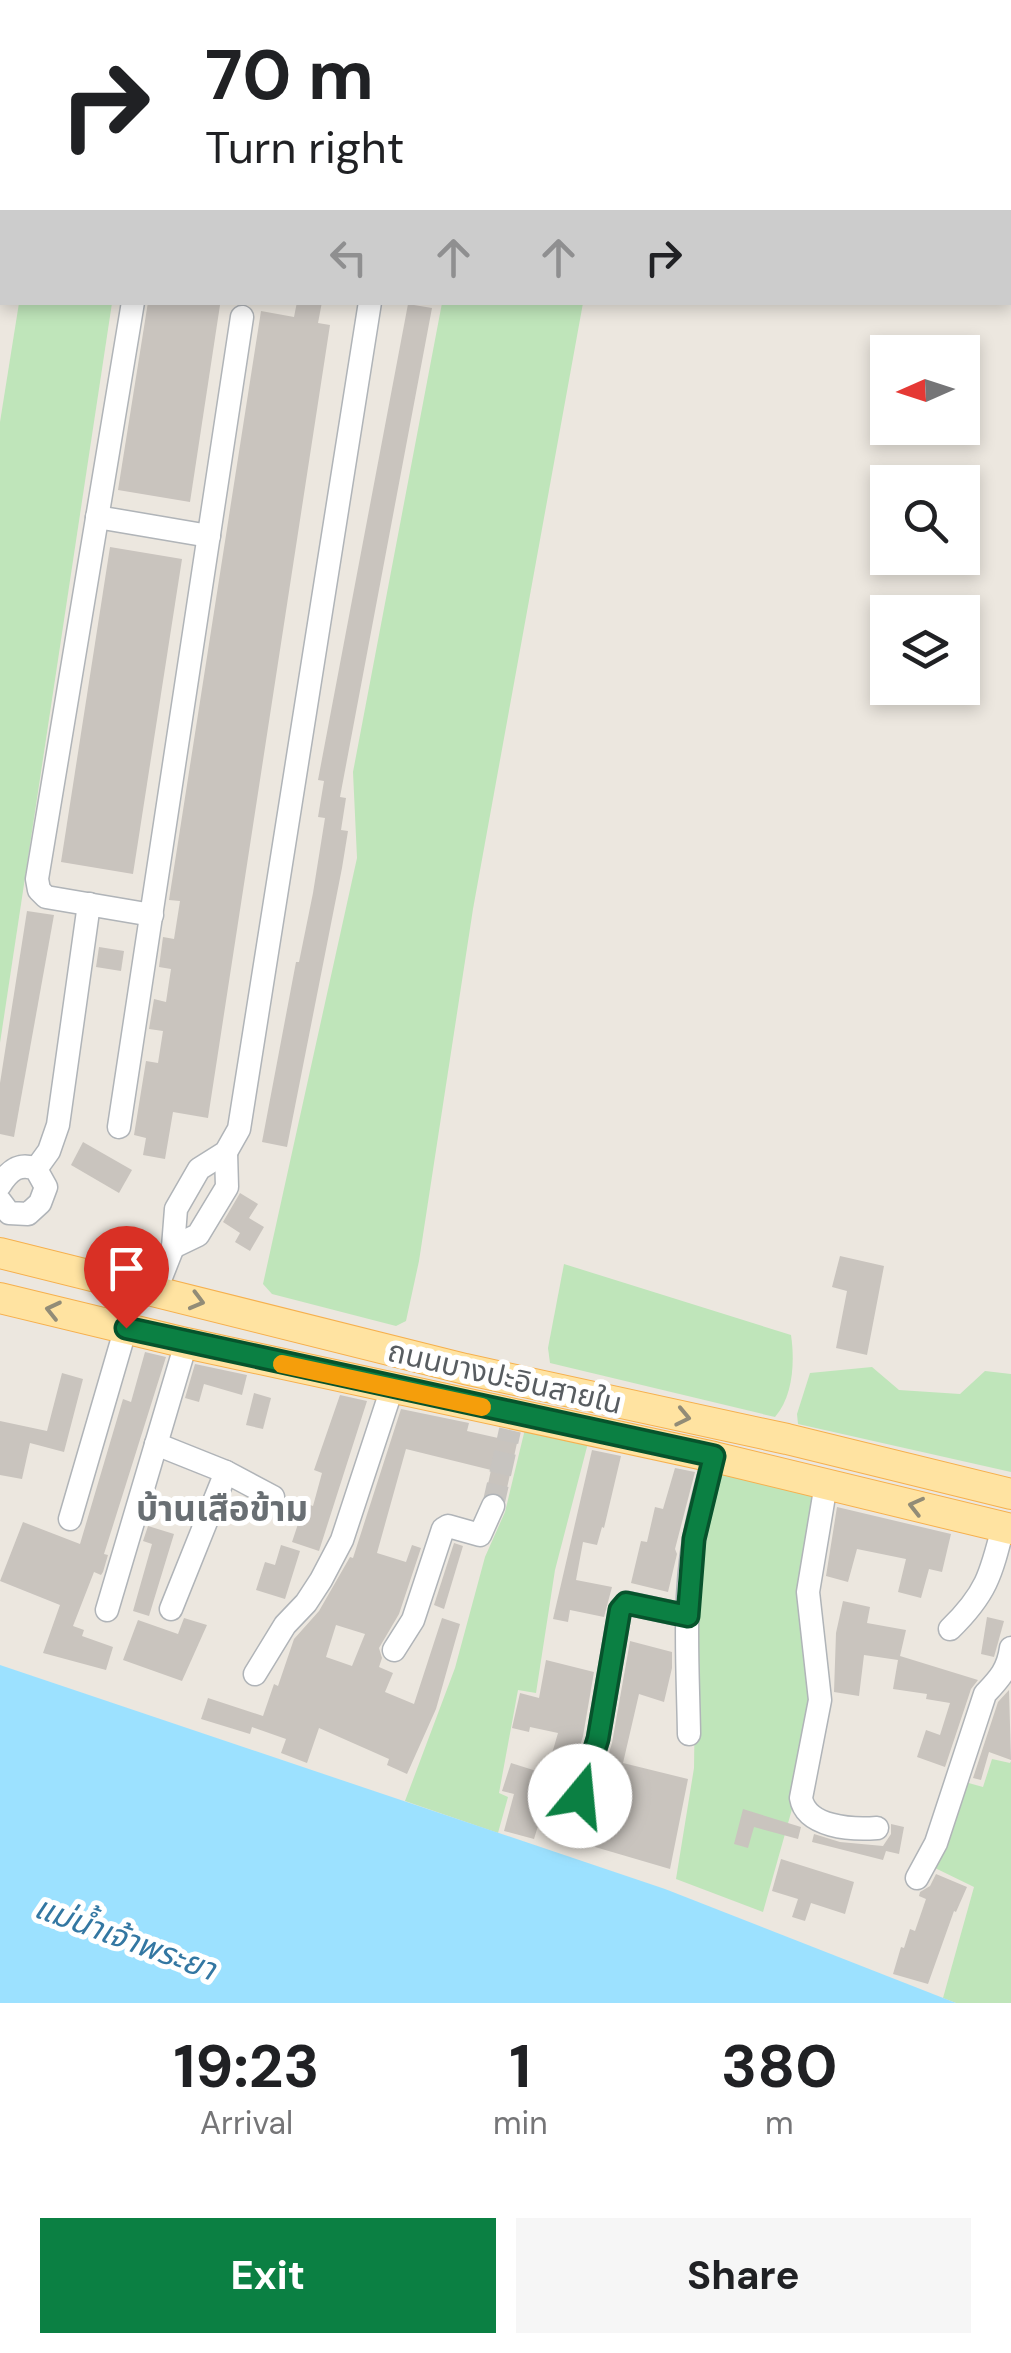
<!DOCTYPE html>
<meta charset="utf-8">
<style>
body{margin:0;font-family:"DM Sans","Noto Sans Thai",sans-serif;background:#f6f6f6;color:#202124;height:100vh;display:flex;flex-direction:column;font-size:38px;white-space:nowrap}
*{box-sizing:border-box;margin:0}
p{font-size:32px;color:#757577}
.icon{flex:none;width:55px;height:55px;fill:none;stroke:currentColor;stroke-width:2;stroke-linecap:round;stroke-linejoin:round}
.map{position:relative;height:2003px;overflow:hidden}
.drawer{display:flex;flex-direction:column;background:#fff;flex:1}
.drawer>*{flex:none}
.guide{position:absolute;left:0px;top:0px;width:1012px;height:305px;box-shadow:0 5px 15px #0003;background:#fff;color:#202124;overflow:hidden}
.needle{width:65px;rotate:267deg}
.controls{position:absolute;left:870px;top:335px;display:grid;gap:20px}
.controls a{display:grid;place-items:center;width:110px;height:110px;border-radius:0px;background:#fff;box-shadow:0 5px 15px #0003;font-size:50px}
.pin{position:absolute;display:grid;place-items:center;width:85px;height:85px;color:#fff;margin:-102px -42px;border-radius:50% 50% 50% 0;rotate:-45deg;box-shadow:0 0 10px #0007}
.pin .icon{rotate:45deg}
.me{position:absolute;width:110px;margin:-55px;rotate:17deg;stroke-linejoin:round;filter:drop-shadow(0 0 8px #0008)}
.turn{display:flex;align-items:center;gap:35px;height:210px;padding:0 40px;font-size:45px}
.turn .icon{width:130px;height:130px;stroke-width:2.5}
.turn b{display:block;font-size:70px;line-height:85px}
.lanes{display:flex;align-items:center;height:95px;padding:0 40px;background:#0003;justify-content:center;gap:50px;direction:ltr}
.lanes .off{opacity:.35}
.eta{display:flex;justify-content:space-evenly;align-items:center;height:170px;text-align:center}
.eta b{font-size:60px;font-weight:700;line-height:70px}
.button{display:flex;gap:20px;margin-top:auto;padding:20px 40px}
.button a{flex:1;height:115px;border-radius:0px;background:#0b8043;color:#fff;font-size:40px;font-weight:700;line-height:115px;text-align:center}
.button a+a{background:#f6f6f6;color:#202124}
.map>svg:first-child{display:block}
.green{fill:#bfe5ba}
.water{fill:#9ce1ff}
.building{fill:#c9c4be;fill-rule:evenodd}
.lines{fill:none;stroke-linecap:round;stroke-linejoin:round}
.minor-tunnel{stroke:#c7c4c0;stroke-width:22;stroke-dasharray:22 11;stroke-linecap:butt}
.minor-casing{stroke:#b0b4b8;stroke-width:25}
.major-casing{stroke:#f6b04e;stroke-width:32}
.minor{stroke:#fff;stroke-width:22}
.major{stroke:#ffe3a1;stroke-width:30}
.oneway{stroke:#928c77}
.route-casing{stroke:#07532c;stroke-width:25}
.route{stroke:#0b8043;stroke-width:18}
.slow{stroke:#f59e0b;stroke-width:18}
.labels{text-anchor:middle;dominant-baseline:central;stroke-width:10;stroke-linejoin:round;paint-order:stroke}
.street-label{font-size:30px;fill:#585d61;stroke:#fff}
.water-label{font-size:32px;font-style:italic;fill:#3377a2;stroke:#fff}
.quarter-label{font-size:35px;font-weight:bold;fill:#696f73;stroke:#fff}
</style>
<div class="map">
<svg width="1011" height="2003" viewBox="0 0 1011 2003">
<rect width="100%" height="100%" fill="#ece7df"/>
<!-- green -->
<g class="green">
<path d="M19,303H112L0,1043V422Z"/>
<path d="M442,303H583L473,909L419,1261L406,1321L396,1326L272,1294L263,1284L357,858L353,772Z"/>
<path d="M564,1264L791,1335C795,1362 793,1396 775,1417L550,1363L548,1348Z"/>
<path d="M872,1367L899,1390L960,1394L985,1371L1011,1374V1472L798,1424L797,1414L810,1373Z"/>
<path d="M525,1429L588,1443L555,1570L536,1693L518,1690L499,1793L508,1797L498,1833L405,1801L455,1668L485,1557L505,1512Z"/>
<path d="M713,1471L813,1490L814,1696L794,1802L763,1912L676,1879L694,1768L697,1549Z"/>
<path d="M992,1759L1010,1763L1011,1761V2003H956L943,1998L974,1887L935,1868L965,1782L983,1787Z"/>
</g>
<!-- water -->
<path class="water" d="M0,1665L665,1889L956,2003H0Z"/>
<!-- building -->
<g class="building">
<path d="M148,302L220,305L190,502L118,490Z"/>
<path d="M297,302H322L318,323L330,325L208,1118L173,1112L165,1159L143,1155L146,1138L134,1135L146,1061L158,1063L163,1031L149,1029L154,999L166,1002L171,969L159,967L163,937L174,939L180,901L169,900L261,311L294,317Z"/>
<path d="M408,304L432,308L340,797L346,798L341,830L348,831L342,868L287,1147L262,1142L296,962H299L313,893L325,818L318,817L324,781L318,780Z"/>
<path d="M110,547L182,559L133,874L61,862Z"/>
<path d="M27,911L54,915L14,1137L0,1134V1083Z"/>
<path d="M99,947L124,951L121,971L96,967Z"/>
<path d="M83,1142L132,1170L119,1193L71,1165Z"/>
<path d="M240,1193L258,1204L249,1218L264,1227L250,1251L235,1242L240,1233L223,1222Z"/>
<path d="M840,1256L884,1266L867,1355L836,1348L847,1291L832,1287Z"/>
<path d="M145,1352L166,1357L104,1554L108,1555L103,1572L101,1575L94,1572L73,1626L84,1630L82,1636L113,1647L106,1670L43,1653L60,1605L0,1581L23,1522L80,1544L123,1399L131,1402Z"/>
<path d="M195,1364L247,1375L242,1395L204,1384L199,1402L185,1398Z"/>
<path d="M62,1373L83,1379L64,1452L30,1443L22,1479L0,1475V1421L47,1431Z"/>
<path d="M254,1393L271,1398L263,1429L246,1425Z"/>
<path d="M340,1395L367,1401L319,1551L292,1542L305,1503L313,1506L322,1473L314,1470Z"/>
<path d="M401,1409L469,1423L467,1431L498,1438L500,1430L519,1434L505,1497L498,1492L486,1493L491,1470L406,1449L377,1553L406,1562L412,1545L421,1548L399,1614L379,1648L382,1658L379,1667L393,1673L385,1692L414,1704L442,1618L460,1624L436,1709L407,1774L387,1765L389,1759L319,1728L307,1763L281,1753L286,1739L252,1727L250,1734L201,1719L208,1698L263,1716L274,1684L278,1686L294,1639L319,1611L350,1557L353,1558ZM336,1625L365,1634L352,1666L326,1657Z"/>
<path d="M592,1450L621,1456L604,1528L602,1527L597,1545L583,1542L576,1580L612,1587L604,1617L570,1610L568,1622L553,1619Z"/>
<path d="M675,1468L695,1472L675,1549L677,1554L668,1592L631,1583L641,1541L647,1542L655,1507L663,1509Z"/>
<path d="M837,1507L951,1534L942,1572L929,1569L921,1598L898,1592L906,1559L857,1549L848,1582L826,1576Z"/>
<path d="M148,1526L174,1534L149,1616L133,1611L152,1544L143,1541Z"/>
<path d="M454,1543L463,1546L444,1609L434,1605Z"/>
<path d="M281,1545L300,1551L285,1599L256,1590L265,1562L275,1565Z"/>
<path d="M843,1601L870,1607L867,1623L906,1630L900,1656L978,1680L971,1689L945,1767L917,1757L926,1730L940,1735L950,1703L926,1699L927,1694L893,1689L898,1660L864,1655L859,1696L834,1692L836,1633Z"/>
<path d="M987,1617L1004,1621L994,1657L981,1654Z"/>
<path d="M184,1618L207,1625L182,1681L123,1660L138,1620L178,1634Z"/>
<path d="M630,1641L672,1652V1668L664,1702L639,1694L623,1763L688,1779L670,1869L578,1842L586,1829L612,1743Z"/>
<path d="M546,1660L594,1672L583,1736L561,1810L544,1806L534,1839L504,1831L514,1794L502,1791L511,1763L546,1774L558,1733L530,1727L529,1732L512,1728L520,1693L539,1698Z"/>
<path d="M1009,1690L1011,1760L989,1752L981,1780L973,1778L998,1702Z"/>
<path d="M743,1809L801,1827L798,1839L754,1827L748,1848L734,1844Z"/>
<path d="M891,1824L904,1827L899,1854L886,1851L883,1860L812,1842L814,1834L840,1842L883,1846L891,1834Z"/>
<path d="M781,1859L854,1882L845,1914L811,1903L805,1921L792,1917L798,1899L772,1891Z"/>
<path d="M936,1874L967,1887L956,1912L954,1911L928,1984L893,1974L901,1947L904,1948L910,1929L915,1931L926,1899L919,1896L920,1892L930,1886Z"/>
</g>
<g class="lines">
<!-- minor-tunnel -->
<path class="minor-tunnel" d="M493,1506L510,1430"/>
<!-- minor casing -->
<g class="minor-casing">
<g id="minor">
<path d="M218,2V0"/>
<path d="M328,2L329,0"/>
<path d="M435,2V0"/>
<path d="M133,302L37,879L39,890L46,897L152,915"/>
<path d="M97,517L209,536"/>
<path d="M119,1127L242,317"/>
<path d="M36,1169L49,1151L58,1125L89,904"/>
<path d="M0,1185C9,1171 19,1162 36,1169L46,1187L40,1203L28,1214L9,1213L0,1201"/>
<path d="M173,1247L198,1235L227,1187L226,1152"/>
<path d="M156,1290L173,1247L176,1209L199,1169L226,1152L239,1129L370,302"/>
<path d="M156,1444L226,1472L273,1497"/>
<path d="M826,1484L808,1592L820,1700L801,1798C806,1827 851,1830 877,1828"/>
<path d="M70,1519L126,1327"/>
<path d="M171,1609L226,1472"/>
<path d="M107,1610L186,1343"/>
<path d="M950,1629C986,1594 991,1575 1003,1527"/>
<path d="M394,1650L413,1620L443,1529L448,1526L480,1535L493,1506"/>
<path d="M255,1674L285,1625L306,1603L321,1580L342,1540L392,1388"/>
<path d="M689,1734C688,1670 683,1604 694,1540C699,1512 707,1484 714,1457"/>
<path d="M572,1825L598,1739L620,1610L627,1603L687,1616"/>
<path d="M917,1878L936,1843L985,1694C999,1679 1008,1670 1011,1648"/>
</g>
</g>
<!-- major casing -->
<g class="major-casing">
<g id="major">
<path d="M0,1253L465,1369L787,1439L1011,1494"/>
<path d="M0,1298L186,1343L714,1457L1011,1529"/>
</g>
</g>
<!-- minor -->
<use href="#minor" class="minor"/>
<!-- major -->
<use href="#major" class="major"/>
</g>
<!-- one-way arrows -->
<defs><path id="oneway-chevron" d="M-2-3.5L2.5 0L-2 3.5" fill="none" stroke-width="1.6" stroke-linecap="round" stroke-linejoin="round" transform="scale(2.5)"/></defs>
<g class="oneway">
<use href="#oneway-chevron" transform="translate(197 1301) rotate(15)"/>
<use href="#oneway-chevron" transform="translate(53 1310) rotate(-167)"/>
<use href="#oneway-chevron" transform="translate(683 1417) rotate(12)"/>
<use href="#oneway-chevron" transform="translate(916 1506) rotate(-166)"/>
</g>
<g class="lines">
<!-- route casing -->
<g class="route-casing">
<path id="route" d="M126,1328L714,1456L694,1539L688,1616L626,1603L620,1610L598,1739L580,1796"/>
</g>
<!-- route -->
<use href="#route" class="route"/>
<!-- slow -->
<path class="slow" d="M282,1364L482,1407"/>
</g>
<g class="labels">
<!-- street labels -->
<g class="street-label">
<text transform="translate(505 1377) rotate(13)">ถนนบางปะอินสายใน</text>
</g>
<!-- water labels -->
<g class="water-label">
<text transform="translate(125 1938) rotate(20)">แม่น้ำเจ้าพระยา</text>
</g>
<!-- quarter labels -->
<g class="quarter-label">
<text x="222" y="1509">บ้านเสือข้าม</text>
</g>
</g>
</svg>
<div class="controls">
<a><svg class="needle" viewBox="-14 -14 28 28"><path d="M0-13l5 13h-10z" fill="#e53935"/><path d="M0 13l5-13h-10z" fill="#757577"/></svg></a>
<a><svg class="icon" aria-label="search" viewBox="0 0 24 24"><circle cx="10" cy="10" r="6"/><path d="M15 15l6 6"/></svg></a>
<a><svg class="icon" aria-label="layers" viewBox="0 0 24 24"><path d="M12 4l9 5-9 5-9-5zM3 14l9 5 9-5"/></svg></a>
</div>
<div class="pin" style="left:126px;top:1328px;background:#d93025"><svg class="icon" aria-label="arrive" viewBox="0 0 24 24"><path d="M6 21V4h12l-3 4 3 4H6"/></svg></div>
<svg class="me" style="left:580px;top:1796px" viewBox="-20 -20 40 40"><circle r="19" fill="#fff"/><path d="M0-13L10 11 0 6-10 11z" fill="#0b8043"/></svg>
<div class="guide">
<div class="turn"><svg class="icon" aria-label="right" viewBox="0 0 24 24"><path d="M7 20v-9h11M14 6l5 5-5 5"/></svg><div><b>70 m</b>Turn right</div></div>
<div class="lanes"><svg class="icon off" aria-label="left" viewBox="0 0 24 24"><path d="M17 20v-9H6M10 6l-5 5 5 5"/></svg><svg class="icon off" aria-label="ahead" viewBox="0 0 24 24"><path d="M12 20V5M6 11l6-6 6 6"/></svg><svg class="icon off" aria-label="ahead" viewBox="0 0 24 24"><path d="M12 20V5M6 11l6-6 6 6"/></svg><svg class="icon" aria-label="right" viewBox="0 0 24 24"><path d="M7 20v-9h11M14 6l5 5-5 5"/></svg></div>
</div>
</div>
<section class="drawer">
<div class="eta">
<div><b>19:23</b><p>Arrival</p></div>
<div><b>1</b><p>min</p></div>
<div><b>380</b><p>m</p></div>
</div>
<div class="button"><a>Exit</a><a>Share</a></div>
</section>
